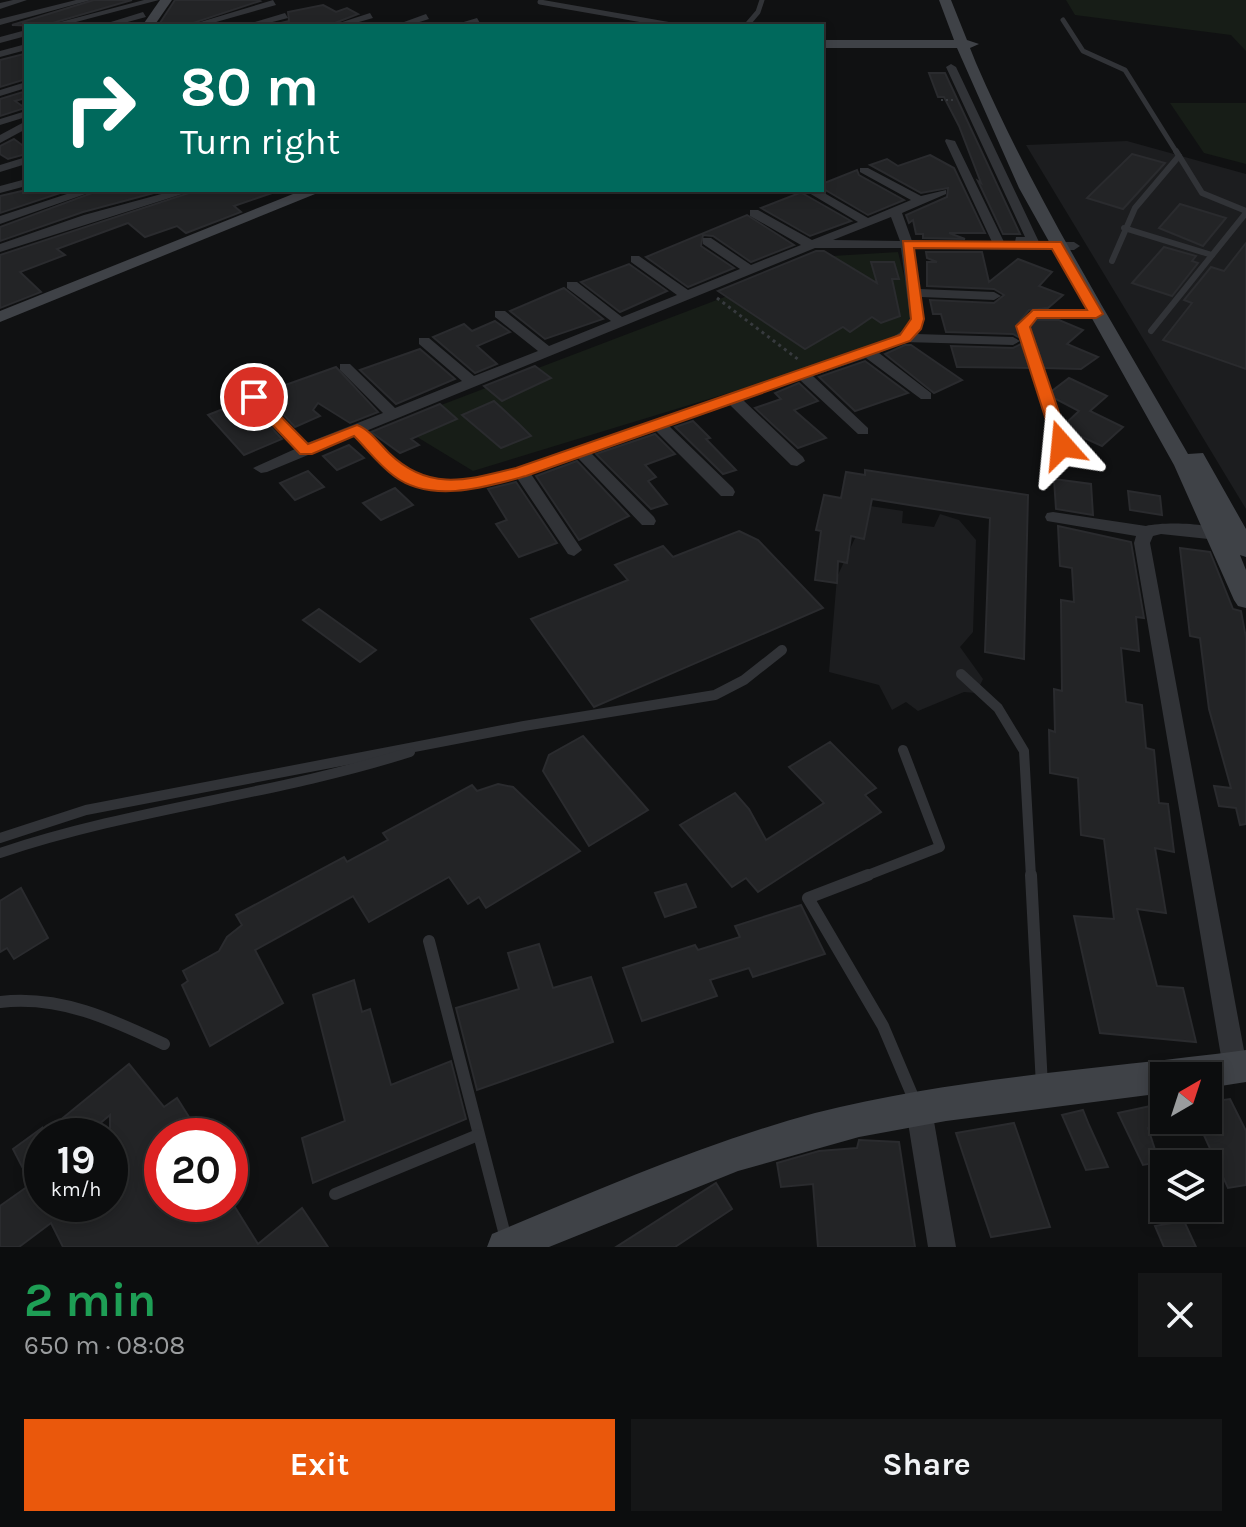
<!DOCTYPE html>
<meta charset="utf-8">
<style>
body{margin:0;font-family:Karla,sans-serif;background:#151617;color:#f1f3f6;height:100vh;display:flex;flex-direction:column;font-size:30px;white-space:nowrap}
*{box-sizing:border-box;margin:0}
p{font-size:26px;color:#9a9c9e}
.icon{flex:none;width:44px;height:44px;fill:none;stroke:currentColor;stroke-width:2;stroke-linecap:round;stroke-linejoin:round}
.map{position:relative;height:1247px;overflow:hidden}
.side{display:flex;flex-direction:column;background:#0c0d0e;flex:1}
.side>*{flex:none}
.banner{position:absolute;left:24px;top:24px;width:800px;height:168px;border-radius:0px;box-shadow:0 4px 12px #0003,0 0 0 2px #2c2d2e;background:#00695c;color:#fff;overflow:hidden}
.needle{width:52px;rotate:39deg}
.tools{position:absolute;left:1150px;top:1062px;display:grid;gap:16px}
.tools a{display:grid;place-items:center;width:72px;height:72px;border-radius:0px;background:#0c0d0e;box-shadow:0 4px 12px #0003,0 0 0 2px #2c2d2e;font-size:40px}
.speed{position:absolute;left:24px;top:1118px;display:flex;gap:16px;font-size:40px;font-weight:700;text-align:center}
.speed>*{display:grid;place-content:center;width:104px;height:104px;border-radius:50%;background:#0c0d0e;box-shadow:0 4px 12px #0003,0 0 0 2px #2c2d2e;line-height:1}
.speed small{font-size:20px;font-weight:400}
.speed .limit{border:12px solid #d22;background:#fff;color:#111}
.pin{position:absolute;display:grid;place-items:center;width:68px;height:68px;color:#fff;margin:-34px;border:4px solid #fff;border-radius:50%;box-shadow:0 2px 8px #0007}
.me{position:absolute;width:88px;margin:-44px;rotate:342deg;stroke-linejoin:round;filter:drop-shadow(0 0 6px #0008)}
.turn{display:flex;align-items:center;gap:28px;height:168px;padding:0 24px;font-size:36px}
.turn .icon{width:104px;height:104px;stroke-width:2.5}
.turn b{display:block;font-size:56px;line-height:68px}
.round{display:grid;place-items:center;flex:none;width:84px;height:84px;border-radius:0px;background:#151617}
.head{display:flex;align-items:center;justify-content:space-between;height:136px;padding:0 24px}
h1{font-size:48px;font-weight:700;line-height:60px;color:#1e9e55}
.primary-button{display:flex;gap:16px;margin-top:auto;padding:16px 24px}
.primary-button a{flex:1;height:92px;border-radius:0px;background:#ea580c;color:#fff;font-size:32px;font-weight:700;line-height:92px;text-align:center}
.primary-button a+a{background:#151617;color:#f1f3f6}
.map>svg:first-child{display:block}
.built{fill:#1c1d1f}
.green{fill:#171d17}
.building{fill:#232426;stroke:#2a2b2e;stroke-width:2;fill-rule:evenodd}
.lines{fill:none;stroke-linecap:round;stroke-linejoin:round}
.path-far1{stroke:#373a3e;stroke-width:2;stroke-dasharray:2 3;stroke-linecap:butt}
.path{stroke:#373a3e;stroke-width:3;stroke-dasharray:3 4;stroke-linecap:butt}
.lane-far4{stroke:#313337;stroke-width:5}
.lane-far3{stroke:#313337;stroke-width:6}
.lane-far2{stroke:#313337;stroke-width:8}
.lane-far1{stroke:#313337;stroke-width:10}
.lane{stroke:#313337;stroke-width:12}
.street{fill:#313337;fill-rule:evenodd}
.secondary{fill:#3f4247;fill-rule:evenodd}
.route{fill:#ea580c;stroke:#983908;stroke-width:2}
</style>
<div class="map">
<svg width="1246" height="1247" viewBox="0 0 1246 1247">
<rect width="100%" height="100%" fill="#101112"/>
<!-- built -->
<g class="built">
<path d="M1127,141L1246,174V509L1026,145Z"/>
<path d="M870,506L903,511L902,523L934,527L940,514L959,520L976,540L973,632L960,647L983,679L976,693L964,692L918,711L906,702L892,710L879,685L829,672L837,577Z"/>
</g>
<!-- green -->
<g class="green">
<path d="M1066,0H1246V51L1231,35L1075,15Z"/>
<path d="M1170,103H1246V164L1204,153Z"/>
<path d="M898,252L919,335L473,471L394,423L832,256Z"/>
</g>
<!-- building -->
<g class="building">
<path d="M94,0H132L42,26L12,25Z"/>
<path d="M175,0H258L260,1L184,26H158Z"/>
<path d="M323,5L336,12L347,8L358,14L327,26H269L289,21L288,12Z"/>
<path d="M24,54L26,79L0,87V60Z"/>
<path d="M929,73H945L1020,234H1003L978,181L981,183L959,126L944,97H938Z"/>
<path d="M26,91V98L15,101L25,108L0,116V99Z"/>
<path d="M14,139L26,148V154L8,159L0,154V146Z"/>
<path d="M1132,154L1165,163L1123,209L1087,198Z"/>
<path d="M930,155L954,168L985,233H949L965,239L923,238V234H916L913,220L909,223L906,215L947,197L948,188L921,193L870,165L887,159L898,166Z"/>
<path d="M857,170L859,175L904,200L868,215L822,188V184Z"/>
<path d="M26,190H69L0,213V196Z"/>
<path d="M100,190H165L83,212L0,241V227Z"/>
<path d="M198,190H272V193L234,206L241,212L186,233L177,226L145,237L128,223L57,249L65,255L20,272L41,292L0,308V255Z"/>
<path d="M802,192V193L851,221L810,236L761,208Z"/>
<path d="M1180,204L1226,218L1203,246L1159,228Z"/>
<path d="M747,215L794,245L751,262L713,236L703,235L701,246L734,268L688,287L646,257Z"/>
<path d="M1246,243V369L1163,340L1192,303L1184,300L1211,267L1224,271Z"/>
<path d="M1164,247L1196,256L1192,261L1198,263L1172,296L1132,283Z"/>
<path d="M816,251H824L877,283L871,262H894L899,279H892L900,316L881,323L872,317L850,332L843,327L805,349L718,291Z"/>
<path d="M926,252H982L989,282L1018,259L1052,272L1039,286L1063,295L1048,308L1029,310L1017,324L1020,338L1013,334L946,332L941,314H933L930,300L994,303L1004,295L994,289L927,286V262H937L927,258Z"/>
<path d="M629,264L667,291L620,312L581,282Z"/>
<path d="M564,288L603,319L545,339L510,311Z"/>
<path d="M1036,320H1059L1083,330L1067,344L1098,357L1081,369L1044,368L1030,327Z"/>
<path d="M495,321L510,332L477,346L497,364L475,373L433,337L464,324L472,331Z"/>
<path d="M1021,344L1030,368L957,367L951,346L1013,348Z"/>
<path d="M905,345H911L962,380L934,393L885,354Z"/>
<path d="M420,349L455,379L396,404L360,370Z"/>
<path d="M865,361L908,393L855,411L819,377Z"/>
<path d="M535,366L551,378L502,401L484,386Z"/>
<path d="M336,367L378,412L350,423L318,403L313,410L320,416L295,427L263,393Z"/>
<path d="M1069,378L1107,396L1090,411L1123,427L1102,446L1064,429L1063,426L1079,411L1054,398L1052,391Z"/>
<path d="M799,383L818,401L794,410L826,438L798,448L755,408L781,399L775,393Z"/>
<path d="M246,400L282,439L244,455L208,415Z"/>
<path d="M494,401L519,424L531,436L501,448L462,415Z"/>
<path d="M440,404L457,419L411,439L419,445L400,453L371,432Z"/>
<path d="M693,421L710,438L706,439L736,470L723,474L675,427Z"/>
<path d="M655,434L675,454L645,465L656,477L648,481L667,504L651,509L596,454Z"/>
<path d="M349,445L364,458L337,470L323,456Z"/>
<path d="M577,461L629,516L579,540L536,476Z"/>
<path d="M865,470L1028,495L1024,659L985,652L990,518L872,499L864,539L851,536L847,563L838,561L837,583L815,580L821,531L816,530L824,495L841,498L846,472L865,475Z"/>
<path d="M308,471L324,487L295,500L280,483Z"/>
<path d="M1054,479L1091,484L1093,515L1056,509Z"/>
<path d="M516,482L557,543L519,557L496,524L507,520L488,489Z"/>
<path d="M395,488L413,505L381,520L363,503Z"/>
<path d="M1128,491L1160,496L1162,515L1130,510Z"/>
<path d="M1058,526L1131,542L1144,618L1136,617L1139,651L1121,648L1126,702L1142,705L1146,748L1154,750L1159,803L1168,804L1174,852L1155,848L1166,913L1137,909L1157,986L1183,988L1196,1042L1100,1033L1074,916L1114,919L1104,839L1081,835L1078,778L1050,773L1049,730L1055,732L1054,689L1062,691L1061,600L1074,602L1072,568L1060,566Z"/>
<path d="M739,531L758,540L823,608L594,707L531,619L628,580L615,565L663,546L673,557Z"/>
<path d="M1180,548L1210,552L1233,609L1241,611L1246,638V824L1240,825L1236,808L1219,806L1214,786L1231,788L1209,709L1200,638L1190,636Z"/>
<path d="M319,609L376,650L360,662L303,620Z"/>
<path d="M583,736L648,810L589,846L543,771L549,755Z"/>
<path d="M830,742L876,788L865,795L881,812L758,892L746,878L732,887L680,825L735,793L749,809L766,840L824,803L789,767Z"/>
<path d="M498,784L513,787L580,851L486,908L479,897L468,904L449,877L369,922L353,896L255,950L283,1003L210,1046L182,985L188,981L183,971L219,951L227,937L242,925L236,915L344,857L347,862L388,840L383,833L472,785L477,791Z"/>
<path d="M686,884L696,907L665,917L655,893Z"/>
<path d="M21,888L48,938L14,959L7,948L0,952V901Z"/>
<path d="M801,905L825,954L753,977L749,968L710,980L717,996L642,1021L623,968L695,945L698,950L740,937L735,926Z"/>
<path d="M539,944L553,988L591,977L613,1042L477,1090L456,1008L519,989L508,953Z"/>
<path d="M354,980L362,1012L370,1009L391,1085L451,1061L466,1119L313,1183L302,1138L345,1121L313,995Z"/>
<path d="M129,1064L164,1107L177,1098L201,1136H162V1204H233L258,1244L302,1208L328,1247H63L51,1223L19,1247H0V1206L31,1184L13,1149L42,1128V1135ZM110,1115V1204H42V1136H85Z"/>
<path d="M1230,1099L1246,1131V1185L1228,1188L1197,1120H1208V1102Z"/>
<path d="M1160,1104L1164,1120L1171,1124L1148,1128L1159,1162L1143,1165L1118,1113Z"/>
<path d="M1083,1110L1089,1125L1108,1167L1086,1170L1062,1115Z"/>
<path d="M1014,1123L1050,1227L991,1237L956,1133Z"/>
<path d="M859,1140L899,1142L915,1247H818L813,1184L781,1187L777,1163L819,1151L857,1148Z"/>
<path d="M716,1183L732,1209L675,1247H616Z"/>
<path d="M1184,1221L1196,1247H1164L1155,1226Z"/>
</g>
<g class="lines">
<!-- path-far1 -->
<path class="path-far1" d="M941,100H953"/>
<!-- path -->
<path class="path" d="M717,298L799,360"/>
<!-- lane-far4 -->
<g class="lane-far4">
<path d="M540,2L677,26"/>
<path d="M1063,20L1083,51L1125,70L1177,153"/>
<path d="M746,26L758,12L762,0"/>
</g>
<!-- lane-far3 -->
<g class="lane-far3">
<path d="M1176,151L1202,193L1246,211"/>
<path d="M1124,228L1212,255"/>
<path d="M1112,261L1135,208L1179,156"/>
<path d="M1151,331L1246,213"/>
<path d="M1028,343L1023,326L1033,314H1096"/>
</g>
<!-- lane-far2 -->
<path class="lane-far2" d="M1028,341L1062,445"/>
<!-- lane-far1 -->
<g class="lane-far1">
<path d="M961,674L998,708L1024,751L1031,877"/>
<path d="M0,838L86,810L524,726L715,695L744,680L782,650"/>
<path d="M0,853C134,808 275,795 410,752"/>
<path d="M863,877L940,847L903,750"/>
</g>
<!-- lane -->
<g class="lane">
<path d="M868,875L808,898L883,1026L916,1104"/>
<path d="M1031,875L1042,1086"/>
<path d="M429,941L506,1239"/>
<path d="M0,1002C60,995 111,1019 164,1044"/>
<path d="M335,1194L478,1135"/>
</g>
<!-- street -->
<g class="street">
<path d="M13,0H27L0,9V3Z"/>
<path d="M76,0H91L0,25V19Z"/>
<path d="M144,0H159L61,26H45Z"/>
<path d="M273,0L276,5L202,26H187Z"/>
<path d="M143,12L146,17L113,26H98Z"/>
<path d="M285,13L288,18L257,26H241Z"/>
<path d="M370,13L373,18L345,26H330Z"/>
<path d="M426,14L429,19L407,26H393Z"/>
<path d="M477,18L480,23L455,26L457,24Z"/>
<path d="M26,30V36L0,43V37Z"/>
<path d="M26,44V50L0,57V51Z"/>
<path d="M951,64L956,67L1039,242H1074L1080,246L1074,250L914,249L920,289L994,292L1001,296L994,300L921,297L924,319L916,334L1013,337L1020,341L1013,345L904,342L879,353L931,393V399H921L866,358L813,376L868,428V434H858L800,380L743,400L803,457L805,461L797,466L791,465L730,405L669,426L733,488L735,492L733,496H721L656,431L591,453L654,517L656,521L654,525H642L578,458L531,474L582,550L574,556L568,554L517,478C478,490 431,500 395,476C379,465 367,449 354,436L267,472L261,473L253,468L295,449L249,400V394H259L307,443L383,413L340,370V364H350L395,408L462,381L419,344V338H429L474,376L538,351L495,317V311H505L549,346L611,321L567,288V282H577L622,317L677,295L631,262V256H639L688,290L740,269L703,244V238H711L751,265L801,245L750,216V210H758L812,240L858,222L804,190H819L868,218L911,200L860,172V168H868L921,196L946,190V194L902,213L912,241L992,242L945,141L946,139L955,141L1004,242H1015L1016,237H1025L946,67ZM891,217L900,241L833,240ZM815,248H901L910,319L908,327L887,341L515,468C441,490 420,487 366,431Z"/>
<path d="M26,82V88L0,96V90Z"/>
<path d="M26,111V117L0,125V119Z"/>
<path d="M26,121V129L0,143V135Z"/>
<path d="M26,157V164L0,172V165Z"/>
<path d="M26,179V186L0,193V186Z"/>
<path d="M79,190H97L0,224V216Z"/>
<path d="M176,190H195L0,252V244L84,215Z"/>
<path d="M1053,512L1146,526C1163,522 1214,522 1226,534L1218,540L1161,534L1153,536L1150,543L1246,1061L1244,1077L1235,1080L1226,1077L1223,1068L1134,543L1136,536L1047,521L1045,517L1047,513Z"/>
<path d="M919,1097L928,1101L932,1110L956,1247H928L906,1110L910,1101Z"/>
</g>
<!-- secondary -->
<g class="secondary">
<path d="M160,0H172L154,26H142Z"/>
<path d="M939,0H951L967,40L979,44L970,48L976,63C1036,201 1114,324 1188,454L1203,453L1246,529V557L1240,555L1246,570V608L1238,606L1234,600L1174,465L1019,188L957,48H822V40H954Z"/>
<path d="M303,190H325L0,322V311Z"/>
<path d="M1246,1050V1082L1208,1088V1076H1164V1093L946,1121L859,1137L738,1171L549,1247H487L492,1234C598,1190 704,1143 815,1113C956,1077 1104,1069 1246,1050Z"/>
</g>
</g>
<!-- route -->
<path class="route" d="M903,241L1061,242L1103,314L1096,318H1037L1030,327L1070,445L1068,448L1054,445L1016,326L1033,310H1087L1052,249L914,248L924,319L921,329L910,341L526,476C486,487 431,504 394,476C379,465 367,449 354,436L312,454H300L246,397L259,394L308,444L357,425C369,429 380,444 389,453C429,492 467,480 516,468L900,335L911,319Z"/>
</svg>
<div class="tools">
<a><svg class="needle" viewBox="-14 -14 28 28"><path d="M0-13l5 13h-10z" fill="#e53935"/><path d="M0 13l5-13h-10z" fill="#9a9c9e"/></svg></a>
<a><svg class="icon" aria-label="layers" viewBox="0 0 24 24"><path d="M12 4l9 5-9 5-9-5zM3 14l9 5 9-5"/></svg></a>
</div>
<div class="speed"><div>19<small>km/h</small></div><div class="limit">20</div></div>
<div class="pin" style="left:254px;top:397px;background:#d93025"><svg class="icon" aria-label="arrive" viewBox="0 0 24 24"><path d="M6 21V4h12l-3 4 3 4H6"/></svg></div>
<svg class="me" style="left:1062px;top:445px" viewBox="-20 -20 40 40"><path d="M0-17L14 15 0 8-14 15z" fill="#ea580c" stroke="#fff" stroke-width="4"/></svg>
<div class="banner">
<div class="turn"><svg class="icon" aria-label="right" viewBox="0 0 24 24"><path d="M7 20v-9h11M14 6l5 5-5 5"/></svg><div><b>80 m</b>Turn right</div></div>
</div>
</div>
<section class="side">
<div class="head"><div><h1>2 min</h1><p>650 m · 08:08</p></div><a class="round"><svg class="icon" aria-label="close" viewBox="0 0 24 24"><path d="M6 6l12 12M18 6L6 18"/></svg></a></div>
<div class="primary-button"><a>Exit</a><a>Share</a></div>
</section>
